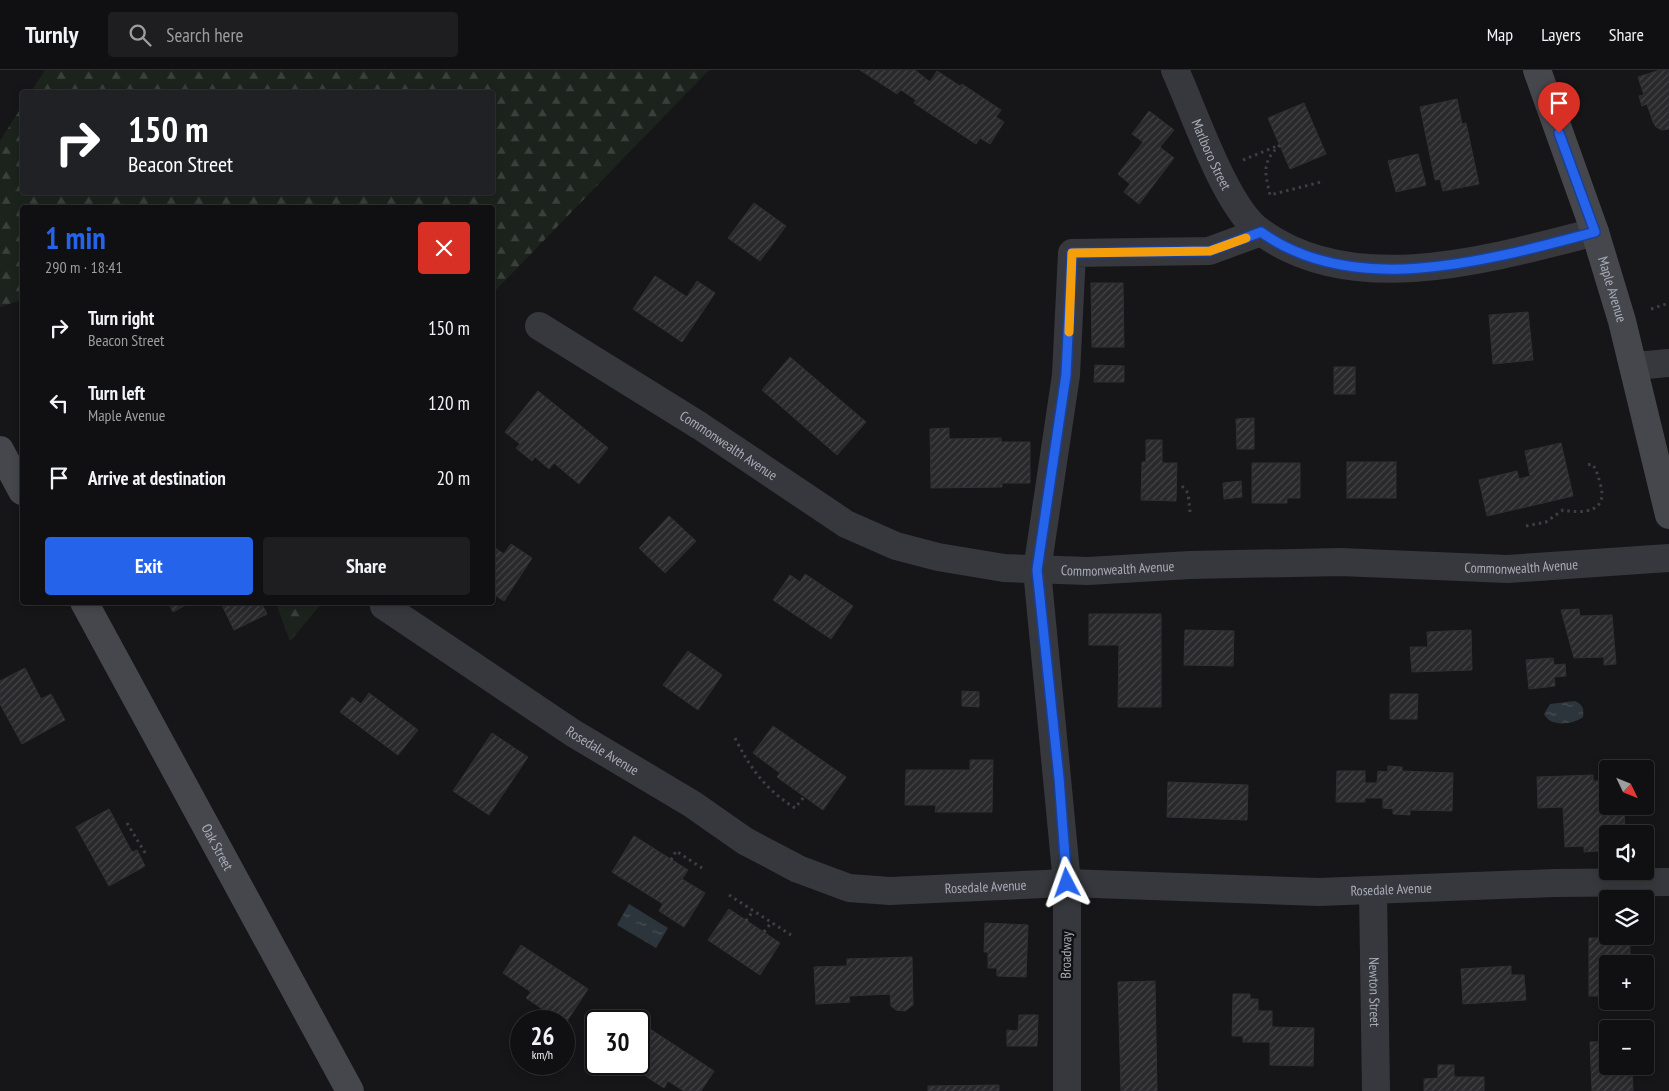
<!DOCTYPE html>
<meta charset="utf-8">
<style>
body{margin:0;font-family:"PT Sans Narrow",sans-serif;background:#1e1e20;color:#f1f3f6;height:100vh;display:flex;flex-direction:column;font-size:19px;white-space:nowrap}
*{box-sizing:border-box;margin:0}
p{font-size:16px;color:#9c9d9f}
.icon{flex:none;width:28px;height:28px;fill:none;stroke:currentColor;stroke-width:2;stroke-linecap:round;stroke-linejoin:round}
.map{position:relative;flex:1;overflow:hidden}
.panel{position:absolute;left:20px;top:135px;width:475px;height:400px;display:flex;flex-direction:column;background:#101012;border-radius:5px;box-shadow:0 2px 8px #0003,0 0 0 1px #303032}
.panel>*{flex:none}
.banner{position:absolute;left:20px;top:20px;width:475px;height:105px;border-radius:5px;box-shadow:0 2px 8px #0003,0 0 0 1px #303032;background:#202124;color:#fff;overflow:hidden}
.needle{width:32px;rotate:133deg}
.controls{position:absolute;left:1599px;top:690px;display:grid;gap:10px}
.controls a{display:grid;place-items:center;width:55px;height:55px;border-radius:5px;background:#101012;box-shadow:0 2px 8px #0003,0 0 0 1px #303032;font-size:25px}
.speed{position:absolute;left:510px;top:940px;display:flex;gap:10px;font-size:25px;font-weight:700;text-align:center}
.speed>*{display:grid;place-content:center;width:65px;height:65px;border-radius:50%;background:#101012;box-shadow:0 2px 8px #0003,0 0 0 1px #303032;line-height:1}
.speed small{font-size:12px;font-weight:400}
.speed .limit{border:2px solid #111;border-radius:8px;background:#fff;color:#111}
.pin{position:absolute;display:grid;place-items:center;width:42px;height:42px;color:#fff;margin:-51px -21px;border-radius:50% 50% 50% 0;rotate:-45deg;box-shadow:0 0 5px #0007}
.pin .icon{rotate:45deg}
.me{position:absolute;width:55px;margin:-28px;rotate:356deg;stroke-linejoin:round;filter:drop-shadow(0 0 4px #0008)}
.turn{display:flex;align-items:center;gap:18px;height:105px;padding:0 25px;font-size:22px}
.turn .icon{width:65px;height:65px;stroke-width:2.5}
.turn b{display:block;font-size:35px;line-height:42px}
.round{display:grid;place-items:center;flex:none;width:52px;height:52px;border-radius:5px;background:#1e1e20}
.headline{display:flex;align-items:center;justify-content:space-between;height:85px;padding:0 25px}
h1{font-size:30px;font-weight:700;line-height:38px;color:#2563eb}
.primary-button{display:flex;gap:10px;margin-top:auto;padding:10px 25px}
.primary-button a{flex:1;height:58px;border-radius:5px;background:#2563eb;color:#fff;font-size:20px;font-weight:700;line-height:58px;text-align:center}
.primary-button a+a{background:#1e1e20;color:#f1f3f6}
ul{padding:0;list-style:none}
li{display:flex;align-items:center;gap:15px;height:75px;padding:0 25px}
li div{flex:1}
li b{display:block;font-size:19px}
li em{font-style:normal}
header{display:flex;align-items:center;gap:30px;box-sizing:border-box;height:70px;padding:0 25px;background:#101012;border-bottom:1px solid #303032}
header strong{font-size:24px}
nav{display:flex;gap:28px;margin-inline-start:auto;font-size:18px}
.search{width:350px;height:45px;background:#1e1e20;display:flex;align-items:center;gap:12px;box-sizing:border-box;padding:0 18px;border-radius:5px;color:#9c9d9f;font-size:19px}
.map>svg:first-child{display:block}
.forest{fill:url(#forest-firs)}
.water{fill:url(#water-ripples)}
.building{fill:url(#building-hatch);stroke:#303034}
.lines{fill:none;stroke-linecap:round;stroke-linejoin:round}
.path{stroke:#3d3f44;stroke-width:3;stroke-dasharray:2.5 4;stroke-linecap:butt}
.street{stroke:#37383d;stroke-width:28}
.secondary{stroke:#45474d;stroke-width:28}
.route-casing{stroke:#184099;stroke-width:12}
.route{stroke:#2563eb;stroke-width:9}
.slow{stroke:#f59e0b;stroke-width:9}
.labels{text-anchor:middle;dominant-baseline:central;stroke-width:5;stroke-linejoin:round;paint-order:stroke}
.street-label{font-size:14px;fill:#a8adb8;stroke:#111113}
</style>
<header>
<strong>Turnly</strong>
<div class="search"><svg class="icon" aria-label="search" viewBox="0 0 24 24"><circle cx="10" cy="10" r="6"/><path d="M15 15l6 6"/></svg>Search here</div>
<nav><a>Map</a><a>Layers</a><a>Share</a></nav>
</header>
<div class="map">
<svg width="1669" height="1021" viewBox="0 0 1669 1021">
<defs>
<pattern id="forest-firs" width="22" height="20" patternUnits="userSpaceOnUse" patternTransform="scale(1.25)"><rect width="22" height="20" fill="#1c231d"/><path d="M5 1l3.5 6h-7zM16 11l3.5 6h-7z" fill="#3a403c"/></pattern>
<pattern id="water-ripples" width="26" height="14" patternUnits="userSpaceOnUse" patternTransform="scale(1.25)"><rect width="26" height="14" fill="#2c353c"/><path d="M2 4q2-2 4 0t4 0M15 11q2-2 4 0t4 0" fill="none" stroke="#485056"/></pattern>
<pattern id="building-hatch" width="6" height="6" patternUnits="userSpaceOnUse" patternTransform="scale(1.25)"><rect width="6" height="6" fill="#29292c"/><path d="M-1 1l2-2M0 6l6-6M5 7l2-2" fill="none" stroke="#454548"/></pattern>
</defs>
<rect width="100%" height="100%" fill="#161618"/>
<!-- forest -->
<g class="forest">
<path d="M45,0H709L493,223L492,138H22V230L0,237V71L22,36V122H492V22H31Z"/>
<path d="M276,533V532L322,533L290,571Z"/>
</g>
<!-- water -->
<g class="water">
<path d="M1575,631C1583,635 1584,638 1583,647C1572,655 1550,657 1544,644L1550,634Z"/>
<path d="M629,834L668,858L656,878L617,855Z"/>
</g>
<!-- building -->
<g class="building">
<path d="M860,0H915L930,12L937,1L960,16L962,14L1001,40L996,47L1004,52L990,74L980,68L976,74L914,33L916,30L901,20L897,24Z"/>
<path d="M1660,0H1669V59L1662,60L1656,57L1653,52L1647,34L1642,36L1639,26L1644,25L1638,7Z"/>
<path d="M1457,29L1462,54L1466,53L1479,114L1443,121L1440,109L1435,110L1420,37Z"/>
<path d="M1304,33L1326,84L1290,99L1268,48Z"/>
<path d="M1149,41L1174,60L1160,77L1174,88L1139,134L1124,122L1130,114L1118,104L1143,72L1132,64Z"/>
<path d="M1418,84L1426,115L1396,122L1388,91Z"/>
<path d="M754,133L786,156L760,191L728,168Z"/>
<path d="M655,206L687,227L697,211L715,223L682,272L633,239Z"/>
<path d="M1091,213H1123L1124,277H1092Z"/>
<path d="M1528,242L1533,290L1493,294L1489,245Z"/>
<path d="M790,287L866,352L837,385L762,320Z"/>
<path d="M1095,295L1124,296V312H1094Z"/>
<rect x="1334" y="297" width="21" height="27"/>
<path d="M538,321L608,378L579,414L554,393L549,399L535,387L532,391L516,378L520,374L505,362Z"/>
<path d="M1254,348V379H1237L1236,349Z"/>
<path d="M949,358V369L1001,368V372H1030V413H1002V417L931,418L930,359Z"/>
<path d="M1146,370H1162V393H1177L1176,431L1141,430L1142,392H1146Z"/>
<path d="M1561,373L1573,426L1487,446L1479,410L1517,401L1519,409L1530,406L1525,381Z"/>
<rect x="1347" y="392" width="49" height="36"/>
<path d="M1252,393H1300V428H1287V433H1252Z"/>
<path d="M1241,411L1242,427L1224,429L1223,413Z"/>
<path d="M669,446L696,471L665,503L639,478Z"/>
<path d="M511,474L532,488L504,531L492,523V476L504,484Z"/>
<path d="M805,504L853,536L831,569L773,530L790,505L800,512Z"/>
<path d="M168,532H191L173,542Z"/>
<path d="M223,532H261L267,544L234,560L221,533Z"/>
<path d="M1579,539L1580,546L1612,545L1616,594L1604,595V587L1574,588L1561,540Z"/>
<path d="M1089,544H1161V637H1118L1119,575H1089Z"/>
<path d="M1185,560L1234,561L1233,596L1184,595Z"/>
<path d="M1471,560L1472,600L1412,602L1410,577H1428L1427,562Z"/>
<path d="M688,581L722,605L698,640L663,615Z"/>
<path d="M1553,588L1554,595L1565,594L1566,606L1554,607L1555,616L1529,619L1526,590Z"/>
<path d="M25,598L41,629L51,624L65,650L22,674L0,634V611Z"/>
<path d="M962,621L979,622V637L962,636Z"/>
<path d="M369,623L418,660L398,685L340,642L352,627L361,634Z"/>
<path d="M1390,624H1418L1417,649H1390Z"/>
<path d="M773,656L846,707L823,740L777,707L780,703L753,683Z"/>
<path d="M492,663L528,687L489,745L453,721Z"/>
<path d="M970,690H993L992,742H935L936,735H905L906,700H970Z"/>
<path d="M1388,696L1402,697V701L1453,703L1452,741L1410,740V745L1393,744V739L1383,738V728H1365V732H1336L1337,701H1365V713H1377L1378,701L1388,702Z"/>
<path d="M1593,705V711H1608V736H1624L1625,764H1608V776L1599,777V781L1584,782V776L1565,777L1563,737L1538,738L1537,707Z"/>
<path d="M1168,712L1248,715L1247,750L1167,747Z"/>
<path d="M109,739L132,782L137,780L145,796L109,816L76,757Z"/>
<path d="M634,766L688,800L682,809L705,823L684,857L659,841L663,834L612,802Z"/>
<path d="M729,839L780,873L760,905L708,870Z"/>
<path d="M985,853L1028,855L1026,907L997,906V898H988V882H984Z"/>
<path d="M1600,858H1608V866H1612V869H1630V894H1608V931H1625V935H1605V926H1589V868H1600Z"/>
<path d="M521,875L588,919L565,954L526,928L531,922L503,903Z"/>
<path d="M912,887L913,935L905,941L896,940L891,936L890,924L849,926L850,932L816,934L814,897L847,896V889Z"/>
<path d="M1511,896V905H1524L1526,930L1463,934L1461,899Z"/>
<path d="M1155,911L1157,1021H1121L1118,912Z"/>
<path d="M1233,924H1250V929H1258V941H1272V957L1314,958L1313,996L1270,995V972H1243V966H1232Z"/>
<path d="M1019,945H1038L1037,976H1007V960L1018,961Z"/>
<path d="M647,957L714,1001L701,1021H684L668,1011L664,1018L627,994H639V970Z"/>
<path d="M1608,971V996H1632L1633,1021H1592L1590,972Z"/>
<path d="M1438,995H1454V1007H1484V1021H1424V1009L1438,1008Z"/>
<path d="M999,1015V1021H928V1016Z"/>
</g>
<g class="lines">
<!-- path -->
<g class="path">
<path d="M1280,75C1261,93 1265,102 1270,125L1321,112"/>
<path d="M1243,90L1277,76"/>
<path d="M1651,239L1669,233"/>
<path d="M1182,416L1188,423L1190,442"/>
<path d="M1526,456L1546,452L1563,440C1585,444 1609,442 1600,413C1598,406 1597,400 1592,394L1586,395"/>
<path d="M735,668C750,698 766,720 795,738L804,727"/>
<path d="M127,753L147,786"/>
<path d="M671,790L676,781L705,800"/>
<path d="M729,825L791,865"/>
<path d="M746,851L753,841"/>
<path d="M764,862L771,853"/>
</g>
<!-- street -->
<g class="street">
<path id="s1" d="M1175,0C1194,41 1226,139 1261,162"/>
<path id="s2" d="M539,256L700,356L846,454L896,476L938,487L1004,498L1088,501L1190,495L1341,492L1507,499L1669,488"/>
<path d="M1635,296L1669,293"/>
<path id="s3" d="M384,536L573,663L692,734L745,771L798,799L849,818L890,821L1067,813L1319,822L1554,813L1669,812"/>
<path id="s4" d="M1373,822L1376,1021"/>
<path d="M1067,1021V813L1037,500L1066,305L1072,183L1209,181L1261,162C1355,230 1493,188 1595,162"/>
</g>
<!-- secondary -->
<g class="secondary">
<path id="s5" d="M1537,0L1595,162L1622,251L1669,445"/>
<path d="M0,380L22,421"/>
<path id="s6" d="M84,532L350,1021"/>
</g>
</g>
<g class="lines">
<!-- route casing -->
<g class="route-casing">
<path id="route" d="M1067,813L1059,708L1037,500L1066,305L1072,183L1210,181L1261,162C1355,230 1493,189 1595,162L1559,63"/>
</g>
<!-- route -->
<use href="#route" class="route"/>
<!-- slow -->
<path class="slow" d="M1069,262L1072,183L1210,181L1246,168"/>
</g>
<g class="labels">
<!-- street labels -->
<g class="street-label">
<text stroke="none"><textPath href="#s1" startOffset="92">Marlboro Street</textPath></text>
<text stroke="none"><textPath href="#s5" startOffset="232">Maple Avenue</textPath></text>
<text stroke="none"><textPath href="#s2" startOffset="224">Commonwealth Avenue</textPath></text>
<text stroke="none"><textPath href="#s2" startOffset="1048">Commonwealth Avenue</textPath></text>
<text stroke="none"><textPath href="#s2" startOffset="644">Commonwealth Avenue</textPath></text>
<text stroke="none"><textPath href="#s3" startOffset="262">Rosedale Avenue</textPath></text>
<text stroke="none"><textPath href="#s6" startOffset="279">Oak Street</textPath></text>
<text stroke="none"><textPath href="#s3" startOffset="682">Rosedale Avenue</textPath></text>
<text stroke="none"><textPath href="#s3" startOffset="1088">Rosedale Avenue</textPath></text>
<text transform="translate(1066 885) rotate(-89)">Broadway</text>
<text stroke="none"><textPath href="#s4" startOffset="100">Newton Street</textPath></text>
</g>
</g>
</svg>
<div class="controls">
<a><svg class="needle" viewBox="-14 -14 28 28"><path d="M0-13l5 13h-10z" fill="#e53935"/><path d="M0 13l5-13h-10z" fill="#9c9d9f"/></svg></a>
<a><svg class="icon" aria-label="sound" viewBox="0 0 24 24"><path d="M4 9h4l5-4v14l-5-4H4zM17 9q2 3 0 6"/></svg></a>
<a><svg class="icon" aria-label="layers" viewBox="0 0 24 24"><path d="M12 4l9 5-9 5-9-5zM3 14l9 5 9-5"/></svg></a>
<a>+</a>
<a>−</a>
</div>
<div class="speed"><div>26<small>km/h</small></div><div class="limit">30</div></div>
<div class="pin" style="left:1559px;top:63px;background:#d93025"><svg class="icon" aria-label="arrive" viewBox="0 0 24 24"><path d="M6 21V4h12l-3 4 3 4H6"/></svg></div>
<svg class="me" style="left:1067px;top:813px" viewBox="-20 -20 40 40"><path d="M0-17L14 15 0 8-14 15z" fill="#2563eb" stroke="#fff" stroke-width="4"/></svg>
<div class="banner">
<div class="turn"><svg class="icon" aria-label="right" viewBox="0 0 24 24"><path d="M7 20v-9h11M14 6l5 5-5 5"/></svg><div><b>150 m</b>Beacon Street</div></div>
</div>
<section class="panel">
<div class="headline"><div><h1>1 min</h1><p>290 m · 18:41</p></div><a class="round" style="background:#d93025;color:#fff"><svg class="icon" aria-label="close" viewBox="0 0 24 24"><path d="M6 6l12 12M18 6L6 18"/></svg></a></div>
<ul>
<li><svg class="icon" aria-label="right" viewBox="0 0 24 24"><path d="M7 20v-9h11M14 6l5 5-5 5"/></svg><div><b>Turn right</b><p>Beacon Street</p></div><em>150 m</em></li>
<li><svg class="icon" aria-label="left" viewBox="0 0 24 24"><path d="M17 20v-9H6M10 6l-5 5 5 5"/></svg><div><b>Turn left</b><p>Maple Avenue</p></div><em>120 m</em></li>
<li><svg class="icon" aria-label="arrive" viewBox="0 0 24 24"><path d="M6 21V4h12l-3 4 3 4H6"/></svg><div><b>Arrive at destination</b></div><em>20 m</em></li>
</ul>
<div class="primary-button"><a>Exit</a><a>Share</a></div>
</section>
</div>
